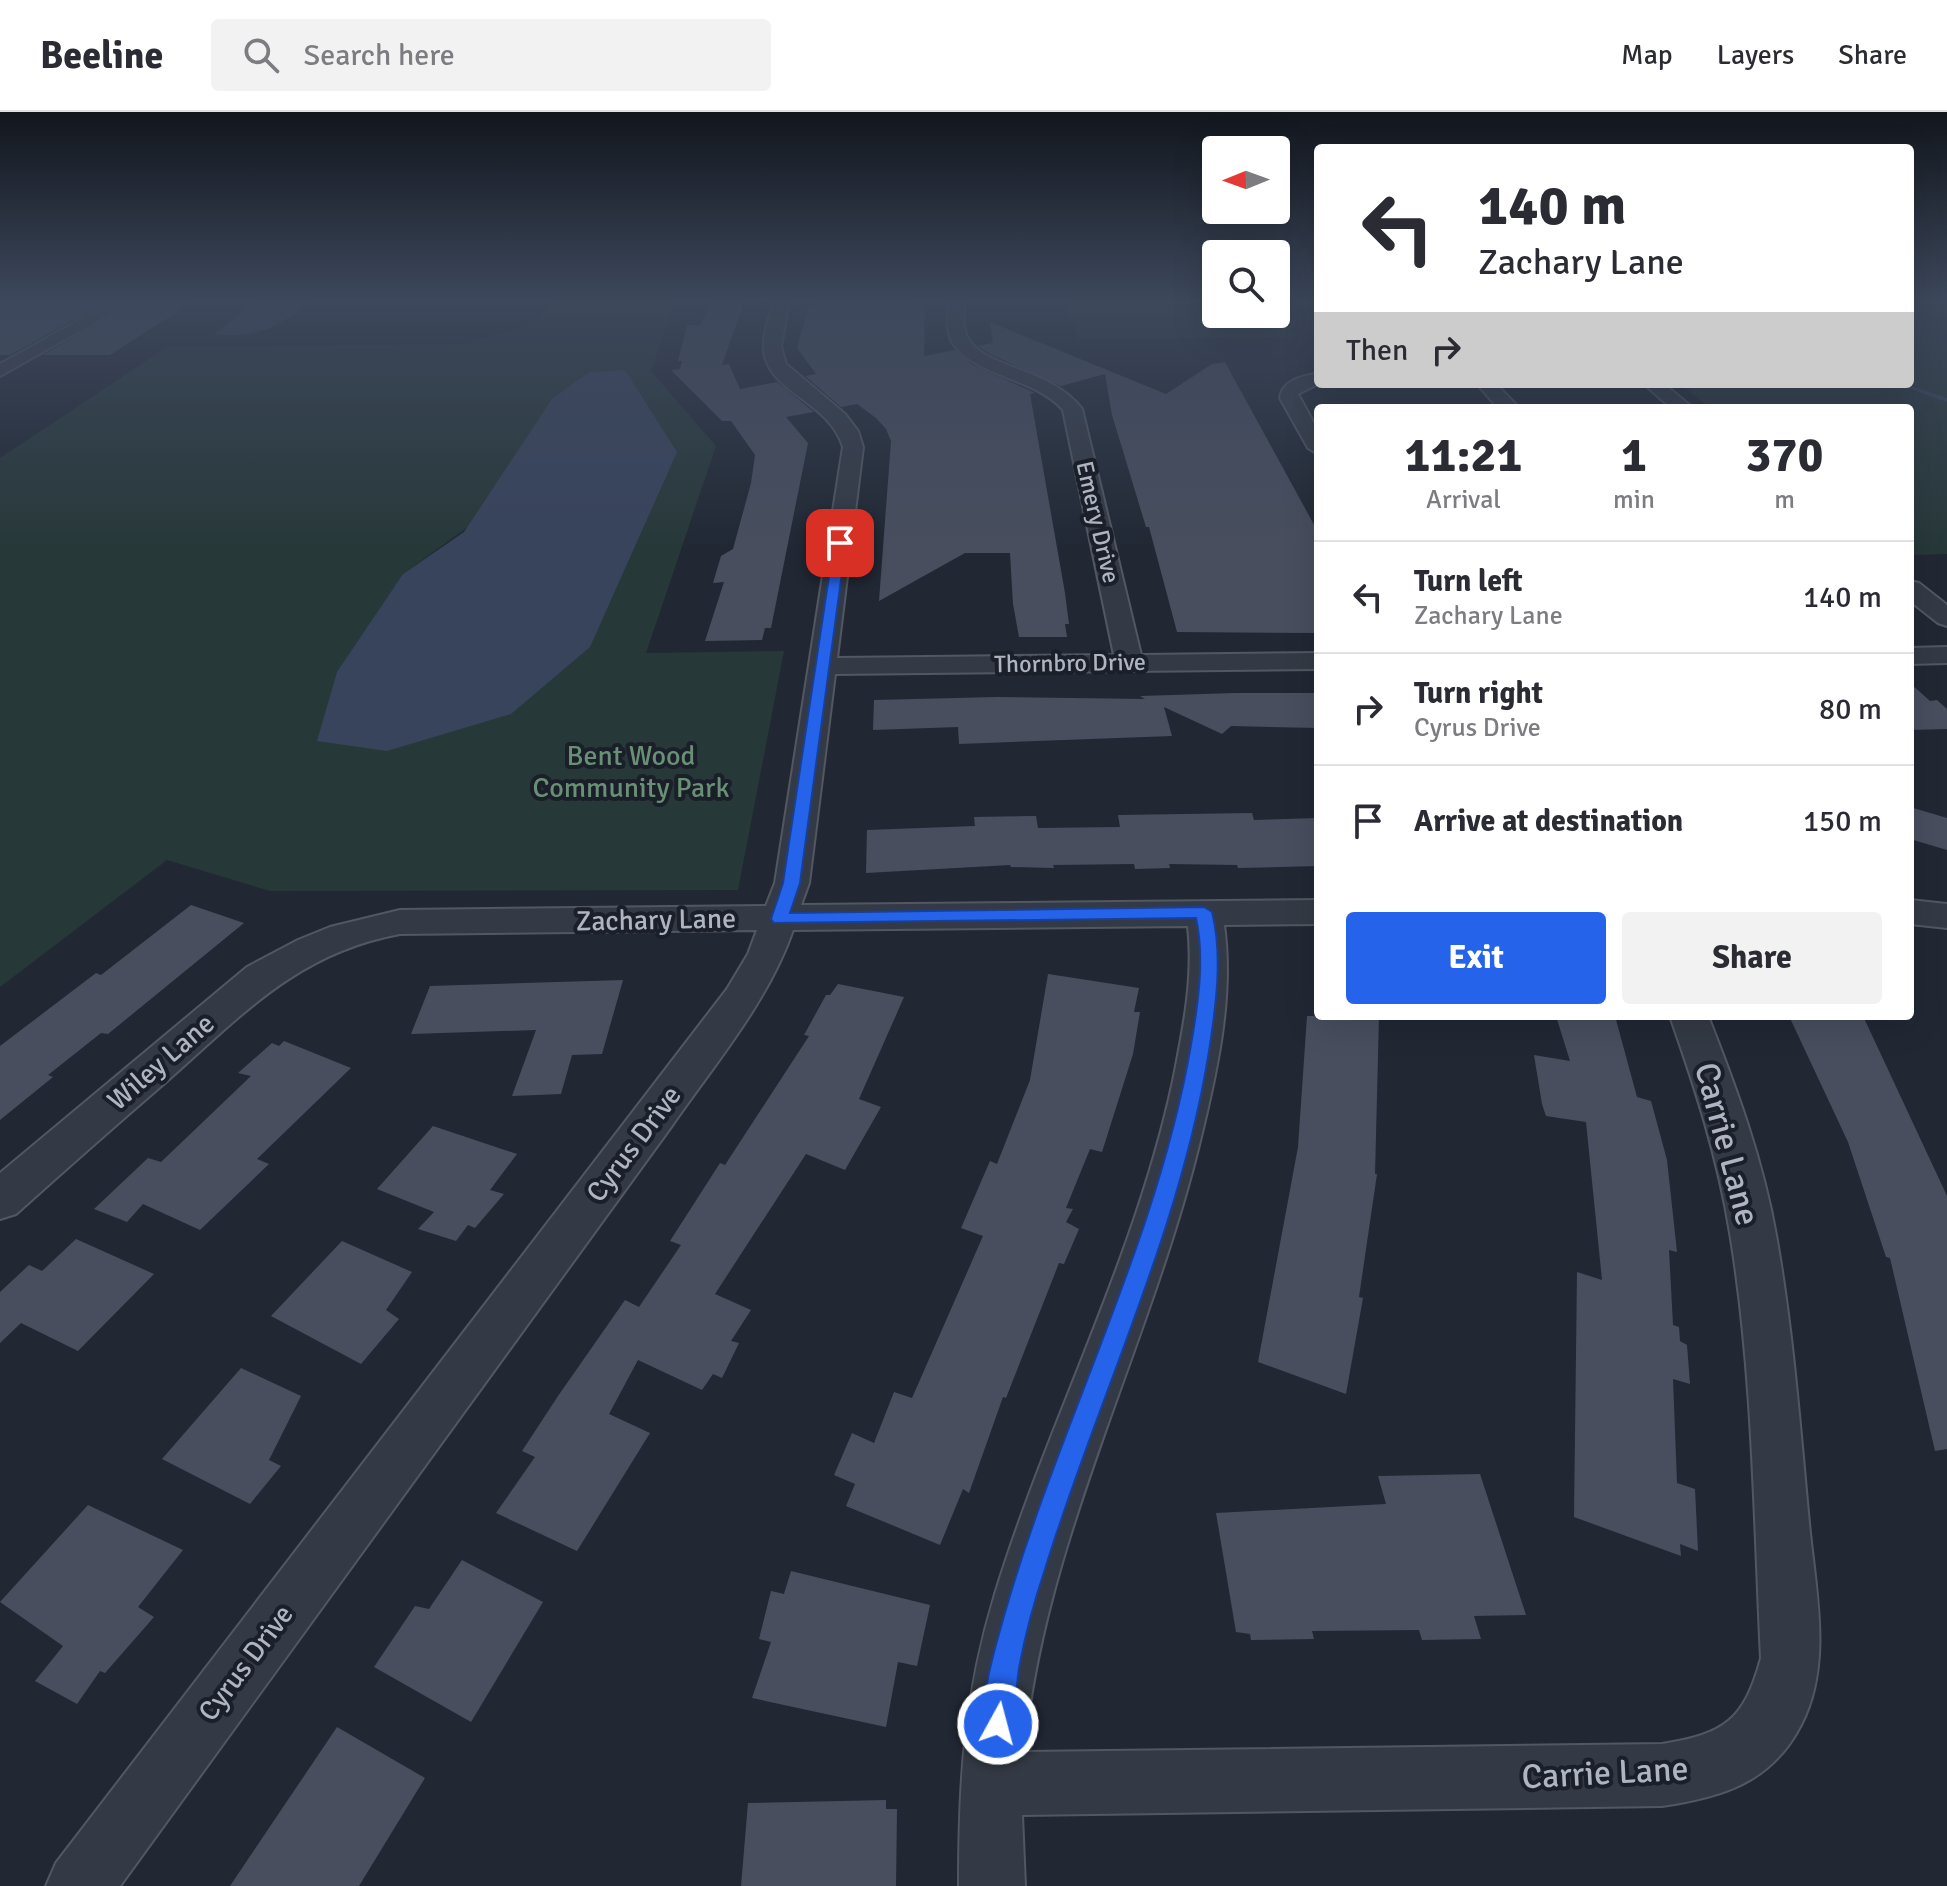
<!DOCTYPE html>
<style>
body{margin:0;font-family:Signika,sans-serif;background:#f2f2f3;color:#2b2b33;height:100vh;display:flex;flex-direction:column;font-size:30px;white-space:nowrap}
*{box-sizing:border-box;margin:0}
p{font-size:26px;color:#7c7c81}
.icon{flex:none;width:44px;height:44px;fill:none;stroke:currentColor;stroke-width:2;stroke-linecap:round;stroke-linejoin:round}
.map{position:relative;flex:1;overflow:hidden}
.details{position:absolute;left:1314px;top:292px;width:600px;height:616px;display:flex;flex-direction:column;background:#fff;border-radius:8px;box-shadow:0 8px 32px #0002}
.details>*{flex:none}
.banner{position:absolute;left:1314px;top:32px;width:600px;height:244px;border-radius:8px;box-shadow:0 8px 32px #0002;background:#fff;color:#2b2b33;overflow:hidden}
.needle{width:52px;rotate:269deg}
.controls{position:absolute;left:1202px;top:24px;display:grid;gap:16px}
.controls a{display:grid;place-items:center;width:88px;height:88px;border-radius:8px;background:#fff;box-shadow:0 8px 32px #0002;font-size:40px}
.pin{position:absolute;display:grid;place-items:center;width:68px;height:68px;color:#fff;margin:-34px;border-radius:16px;box-shadow:0 4px 12px #0006}
.me{position:absolute;width:88px;margin:-44px;rotate:7deg;stroke-linejoin:round;filter:drop-shadow(0 0 6px #0008)}
.turn{display:flex;align-items:center;gap:28px;height:168px;padding:0 32px;font-size:36px}
.turn .icon{width:104px;height:104px;stroke-width:2.5}
.turn b{display:block;font-size:56px;line-height:68px}
.then{display:flex;align-items:center;height:76px;padding:0 32px;background:#0003;gap:16px;font-size:30px}
.eta{display:flex;justify-content:space-evenly;align-items:center;height:136px;text-align:center}
.eta b{font-size:48px;font-weight:700;line-height:56px}
.primary-button{display:flex;gap:16px;margin-top:auto;padding:16px 32px}
.primary-button a{flex:1;height:92px;border-radius:8px;background:#2563eb;color:#fff;font-size:32px;font-weight:700;line-height:92px;text-align:center}
.primary-button a+a{background:#f2f2f3;color:#2b2b33}
ul{padding:0;list-style:none}
li{display:flex;align-items:center;gap:24px;height:112px;padding:0 32px;border-top:2px solid #e1e1e2}
li div{flex:1}
li b{display:block;font-size:30px}
li em{font-style:normal}
header{display:flex;align-items:center;gap:48px;box-sizing:border-box;height:112px;padding:0 40px;background:#fff;border-bottom:2px solid #e1e1e2}
header strong{font-size:38px}
nav{display:flex;gap:44px;margin-inline-start:auto;font-size:28px}
.search{width:560px;height:72px;background:#f2f2f3;display:flex;align-items:center;gap:20px;box-sizing:border-box;padding:0 28px;border-radius:8px;color:#7c7c81;font-size:30px}
.map>svg:first-child{display:block}
.green{fill:#273839;fill-rule:evenodd}
.water{fill:#38445c}
.lines{fill:none;stroke-linecap:round;stroke-linejoin:round}
.stream{fill:#38445c;fill-rule:evenodd}
.building{fill:#484e5e}
.minor-casing{stroke:#525763;stroke-width:4}
.minor{fill:#343a45;fill-rule:evenodd}
.route{fill:#2563eb;stroke:#184099;stroke-width:2}
.labels{text-anchor:middle;dominant-baseline:central;stroke-width:8;stroke-linejoin:round;paint-order:stroke}
.far-street-label{font-size:24px;fill:#afb4c2;stroke:#1a1f29}
.park-label{font-size:28px;fill:#699075;stroke:#1a1f29}
.street-label{font-size:28px;fill:#afb4c2;stroke:#1a1f29}
.near-street-label{font-size:34px;fill:#afb4c2;stroke:#1a1f29}
</style>
<header>
<strong>Beeline</strong>
<div class="search"><svg class="icon" aria-label="search" viewBox="0 0 24 24"><circle cx="10" cy="10" r="6"/><path d="M15 15l6 6"/></svg>Search here</div>
<nav><a>Map</a><a>Layers</a><a>Share</a></nav>
</header>
<div class="map">
<svg width="1947" height="1774" viewBox="0 0 1947 1774">
<rect width="100%" height="100%" fill="#212834"/>
<!-- green -->
<g class="green">
<path d="M553,190H675L651,259L716,334L646,541L784,539L738,778L270,779L167,748L0,875V346L167,235L466,232L537,211ZM492,382L387,639L403,462L469,414Z"/>
<path d="M1067,190H1216V202L1276,200L1294,226H1077Z"/>
<path d="M1910,190H1947V442L1910,443V296H1711L1680,272H1910Z"/>
</g>
<!-- water -->
<g class="water">
<path d="M256,190H312C277,214 258,228 214,222Z"/>
<path d="M625,258L677,340L590,535L511,602L387,639L317,629L337,560L403,462L464,420L552,287L589,260Z"/>
</g>
<g class="lines">
<!-- stream -->
<path class="stream" d="M1897,272H1905L1947,286V290Z"/>
</g>
<!-- building -->
<g class="building">
<path d="M0,190H106L10,243H0Z"/>
<path d="M134,190H192L110,243H43Z"/>
<path d="M710,190H744L722,253L729,252L740,277L777,270L814,300L786,305L808,331L771,516H765L762,528L705,529L724,470L713,471L721,444L733,437L751,371L755,343L731,309H722L671,258L680,257L682,249H678L687,213H701Z"/>
<path d="M818,190L925,192L924,244L955,238L971,252L1035,281L1030,282L1065,481L1069,512H1065L1067,525H1019L1013,492L1010,441H965L879,489L891,329L886,317L876,306L857,292L841,295L805,264L816,262L797,236L809,194H816Z"/>
<path d="M990,210L1166,282L1212,252L1225,250L1318,420V521L1177,520L1149,415H1146L1112,303L1105,262L1061,274L992,243L978,234L993,231Z"/>
<path d="M1910,571L1930,589L1937,588L1947,597V617L1910,618Z"/>
<path d="M1235,581H1318V616L1231,614L1222,622L1164,595L1172,624L959,632L958,615L873,618L874,588L997,585L1145,587L1140,584Z"/>
<path d="M1910,695L1947,706V738L1910,727Z"/>
<path d="M1252,701L1254,708L1318,706V754L1238,756L1237,753L1169,752L1170,756L1135,757L1134,752L1053,753L1054,756L1011,755L1010,753L866,761L867,718L975,714L974,705L1036,704L1038,716L1120,715L1118,703Z"/>
<path d="M191,793L244,811L108,922L101,921L48,963L53,965L0,1008V934L96,861L101,863Z"/>
<path d="M1048,862L1139,876L1134,900H1140L1133,942L1102,1040L1090,1037L1066,1096L1073,1097L1066,1110L1079,1117L1064,1152L1059,1151L1006,1286L1003,1285L969,1381L963,1377L940,1433L846,1394L855,1372L834,1363L852,1321L874,1331L894,1280L912,1286L983,1124L961,1116L990,1049L997,1052L1030,968Z"/>
<path d="M623,868L602,942L572,943L561,982L512,984L536,918L411,922L430,874Z"/>
<path d="M838,872L904,885L859,987L881,995L845,1058L806,1042L715,1182L751,1198L731,1229L739,1231L722,1266L713,1262L702,1278L638,1248L609,1302L650,1321L577,1439L496,1401L535,1345L522,1339L558,1284L625,1188L639,1195L681,1133L670,1129L720,1051L725,1053L809,924L804,923L826,883H830Z"/>
<path d="M1307,904H1379L1375,1062H1377L1359,1185L1363,1186L1346,1282L1258,1250L1298,1035Z"/>
<path d="M1556,904H1615L1637,985L1651,989L1667,1048L1677,1140L1669,1138L1673,1213L1679,1215L1680,1229L1687,1233L1690,1272L1673,1267L1677,1371L1695,1377L1698,1439L1680,1432L1681,1444L1574,1405L1577,1160L1602,1168L1586,1010L1546,1004L1542,992L1534,943L1570,949Z"/>
<path d="M1789,904H1863L1947,1084V1337L1935,1339L1890,1146L1886,1145L1848,1030Z"/>
<path d="M284,929L351,956L257,1047L269,1052L200,1118L143,1092L127,1110L94,1097L148,1046L161,1050L251,964L238,961L272,931L279,934Z"/>
<path d="M433,1014L517,1042L490,1078L504,1082L475,1116L468,1113L456,1129L418,1117L434,1100L377,1077Z"/>
<path d="M76,1127L154,1162L78,1239L21,1211L0,1231V1180L29,1153L42,1159Z"/>
<path d="M342,1129L412,1160L386,1198L399,1207L361,1252L271,1204Z"/>
<path d="M241,1256L301,1284L269,1348L281,1354L250,1392L162,1347Z"/>
<path d="M1480,1362L1526,1503L1474,1504L1481,1527L1422,1528L1419,1518L1312,1519L1314,1527L1251,1528L1250,1522L1236,1520L1216,1401L1386,1392L1378,1364Z"/>
<path d="M88,1393L183,1438L138,1495L154,1505L105,1561L100,1559L77,1592L35,1569L63,1534L0,1490Z"/>
<path d="M462,1448L543,1490L471,1610L374,1555L415,1494L429,1497Z"/>
<path d="M791,1459L930,1493L917,1554L898,1550L886,1615L752,1586L771,1530L759,1527L771,1479L784,1482Z"/>
<path d="M337,1615L425,1666L359,1774H230Z"/>
<path d="M886,1688V1697H897L896,1774H741L748,1691Z"/>
</g>
<g class="lines">
<!-- minor casing -->
<g class="minor-casing">
<g id="minor">
<path d="M112,190H131L0,264V252Z"/>
<path d="M773,190H789L781,234L786,252L845,302L858,319L863,335L837,546L1114,543L1063,298C1035,265 970,264 951,228C946,216 948,202 948,190H964C964,202 962,217 969,228C988,257 1052,257 1082,297L1141,543L1318,541V557L835,562L809,771L801,793L1318,788V812L1224,813C1234,884 1217,960 1200,1029C1150,1235 1044,1427 1024,1640L1662,1632C1724,1622 1744,1609 1761,1546C1754,1406 1753,1259 1730,1121C1718,1046 1695,975 1670,904H1708C1736,975 1763,1048 1776,1123C1793,1218 1800,1315 1809,1411C1815,1477 1833,1551 1801,1613C1771,1671 1722,1685 1662,1694L1022,1703L1025,1774H959C959,1668 964,1584 995,1482C1048,1309 1135,1147 1173,969C1183,918 1194,866 1188,814L793,818C768,890 714,953 671,1015L120,1774H46L56,1751L727,877L748,842L757,818L400,822C297,841 242,903 167,969C116,1013 66,1057 16,1102L0,1107V1061L247,855L298,828L330,815L400,798L766,794L775,771L843,335C829,289 770,281 764,240C762,224 770,205 773,190Z"/>
<path d="M1318,261V272L1298,282L1318,319V342L1308,336L1280,286C1282,268 1303,264 1318,261Z"/>
<path d="M1477,272H1496L1519,296H1498Z"/>
<path d="M1644,272H1664L1693,296H1671Z"/>
<path d="M1910,469L1919,471L1947,493V514L1938,511L1910,489Z"/>
<path d="M1947,535V551L1910,552V536Z"/>
<path d="M1910,788L1947,792V816L1910,812Z"/>
</g>
</g>
<!-- minor -->
<use href="#minor" class="minor"/>
</g>
<!-- sky -->
<linearGradient id="sky" x2="0" y2="1"><stop stop-color="#12161d"/><stop offset="0.43" stop-color="#3d485c"/><stop offset="1" stop-color="#3d485c" stop-opacity="0"/></linearGradient>
<rect width="1947" height="438" fill="url(#sky)"/>
<!-- route -->
<path class="route" d="M840,428L846,431L800,771L790,801L1204,795L1212,800C1223,844 1216,894 1209,939C1181,1118 1098,1285 1045,1457C1035,1487 1026,1519 1020,1551C1015,1574 1018,1600 1008,1622L998,1626L988,1622C976,1593 996,1534 1004,1504C1059,1311 1157,1131 1191,933C1198,893 1205,846 1196,806L774,811L771,807L783,771L834,431Z"/>
<g class="labels">
<!-- far-street labels -->
<g class="far-street-label">
<text transform="translate(1098 410) rotate(77)">Emery Drive</text>
<text transform="translate(1070 551) rotate(-1)">Thornbro Drive</text>
</g>
<!-- park labels -->
<g class="park-label">
<text x="631" y="644">Bent Wood<tspan x="631" dy="32">Community Park</tspan></text>
</g>
<!-- street labels -->
<g class="street-label">
<text transform="translate(656 808) rotate(-1)">Zachary Lane</text>
<text transform="translate(161 950) rotate(-41)">Wiley Lane</text>
<text transform="translate(634 1032) rotate(-53)">Cyrus Drive</text>
<text transform="translate(246 1551) rotate(-53)">Cyrus Drive</text>
</g>
<!-- near-street labels -->
<g class="near-street-label">
<text transform="translate(1727 1032) rotate(75)">Carrie Lane</text>
<text transform="translate(1605 1661) rotate(-3)">Carrie Lane</text>
</g>
</g>
</svg>
<div class="controls">
<a><svg class="needle" viewBox="-14 -14 28 28"><path d="M0-13l5 13h-10z" fill="#e53935"/><path d="M0 13l5-13h-10z" fill="#7c7c81"/></svg></a>
<a><svg class="icon" aria-label="search" viewBox="0 0 24 24"><circle cx="10" cy="10" r="6"/><path d="M15 15l6 6"/></svg></a>
</div>
<div class="pin" style="left:840px;top:431px;background:#d93025"><svg class="icon" aria-label="arrive" viewBox="0 0 24 24"><path d="M6 21V4h12l-3 4 3 4H6"/></svg></div>
<svg class="me" style="left:998px;top:1612px" viewBox="-20 -20 40 40"><circle r="17" fill="#2563eb" stroke="#fff" stroke-width="3"/><path d="M0-11L8 9 0 5-8 9z" fill="#fff"/></svg>
<div class="banner">
<div class="turn"><svg class="icon" aria-label="left" viewBox="0 0 24 24"><path d="M17 20v-9H6M10 6l-5 5 5 5"/></svg><div><b>140 m</b>Zachary Lane</div></div>
<div class="then">Then<svg class="icon" aria-label="right" viewBox="0 0 24 24"><path d="M7 20v-9h11M14 6l5 5-5 5"/></svg></div>
</div>
<section class="details">
<div class="eta">
<div><b>11:21</b><p>Arrival</p></div>
<div><b>1</b><p>min</p></div>
<div><b>370</b><p>m</p></div>
</div>
<ul>
<li><svg class="icon" aria-label="left" viewBox="0 0 24 24"><path d="M17 20v-9H6M10 6l-5 5 5 5"/></svg><div><b>Turn left</b><p>Zachary Lane</p></div><em>140 m</em></li>
<li><svg class="icon" aria-label="right" viewBox="0 0 24 24"><path d="M7 20v-9h11M14 6l5 5-5 5"/></svg><div><b>Turn right</b><p>Cyrus Drive</p></div><em>80 m</em></li>
<li><svg class="icon" aria-label="arrive" viewBox="0 0 24 24"><path d="M6 21V4h12l-3 4 3 4H6"/></svg><div><b>Arrive at destination</b></div><em>150 m</em></li>
</ul>
<div class="primary-button"><a>Exit</a><a>Share</a></div>
</section>
</div>
